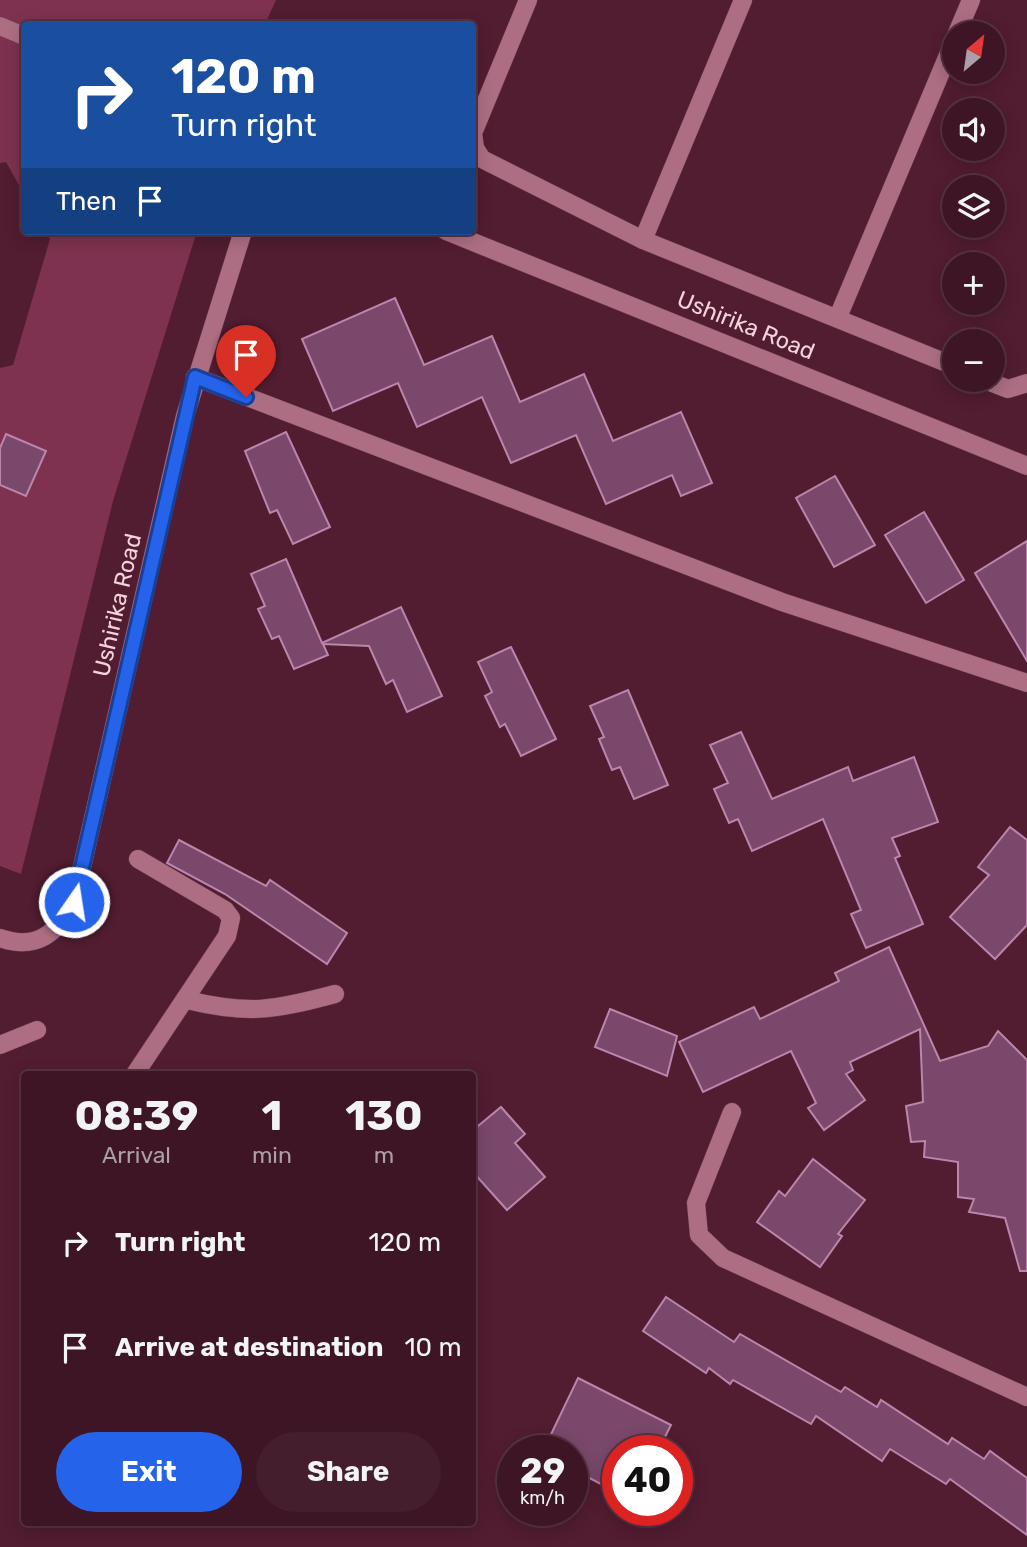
<!DOCTYPE html>
<meta charset="utf-8">
<style>
body{margin:0;font-family:Rubik,sans-serif;background:#451e2d;color:#f1f3f6;height:100vh;display:flex;flex-direction:column;font-size:26px;white-space:nowrap}
*{box-sizing:border-box;margin:0}
p{font-size:23px;color:#ad9fa7}
.icon{flex:none;width:38px;height:38px;fill:none;stroke:currentColor;stroke-width:2;stroke-linecap:round;stroke-linejoin:round}
.map{position:relative;flex:1;overflow:hidden}
.side{position:absolute;left:21px;top:1071px;width:455px;height:455px;display:flex;flex-direction:column;background:#3e1525;border-radius:7px;box-shadow:0 4px 18px #0003,0 0 0 2px #573442}
.side>*{flex:none}
.banner{position:absolute;left:21px;top:21px;width:455px;height:214px;border-radius:7px;box-shadow:0 4px 18px #0003,0 0 0 2px #573442;background:#1a4fa0;color:#fff;overflow:hidden}
.needle{width:46px;rotate:29deg}
.buttons{position:absolute;left:942px;top:21px;display:grid;gap:14px}
.buttons a{display:grid;place-items:center;width:63px;height:63px;border-radius:50%;background:#3e1525;box-shadow:0 4px 18px #0003,0 0 0 2px #573442;font-size:35px}
.speed{position:absolute;left:497px;top:1435px;display:flex;gap:14px;font-size:35px;font-weight:700;text-align:center}
.speed>*{display:grid;place-content:center;width:91px;height:91px;border-radius:50%;background:#3e1525;box-shadow:0 4px 18px #0003,0 0 0 2px #573442;line-height:1}
.speed small{font-size:18px;font-weight:400}
.speed .limit{border:10px solid #d22;background:#fff;color:#111}
.pin{position:absolute;display:grid;place-items:center;width:60px;height:60px;color:#fff;margin:-72px -30px;border-radius:50% 50% 50% 0;rotate:-45deg;box-shadow:0 0 7px #0007}
.pin .icon{rotate:45deg}
.me{position:absolute;width:77px;margin:-38px;rotate:13deg;stroke-linejoin:round;filter:drop-shadow(0 0 5px #0008)}
.turn{display:flex;align-items:center;gap:24px;height:147px;padding:0 35px;font-size:32px}
.turn .icon{width:91px;height:91px;stroke-width:2.5}
.turn b{display:block;font-size:49px;line-height:60px}
.then{display:flex;align-items:center;height:66px;padding:0 35px;background:#0003;gap:14px;font-size:26px}
.eta{display:flex;justify-content:space-evenly;align-items:center;height:119px;text-align:center}
.eta b{font-size:42px;font-weight:700;line-height:49px}
.primary-button{display:flex;gap:14px;margin-top:auto;padding:14px 35px}
.primary-button a{flex:1;height:80px;border-radius:42px;background:#2563eb;color:#fff;font-size:28px;font-weight:700;line-height:80px;text-align:center}
.primary-button a+a{background:#451e2d;color:#f1f3f6}
ul{padding:0;list-style:none}
li{display:flex;align-items:center;gap:21px;height:105px;padding:0 35px}
li div{flex:1}
li b{display:block;font-size:26px}
li em{font-style:normal}
.map>svg:first-child{display:block}
.green{fill:#7e324f}
.building{fill:#7a486b;stroke:#bc85ab;stroke-width:2}
.lines{fill:none;stroke-linecap:round;stroke-linejoin:round}
.minor-casing{stroke:#6b3c50;stroke-width:19}
.minor{stroke:#ad6e83;stroke-width:18}
.route-casing{stroke:#184099;stroke-width:18}
.route{stroke:#2563eb;stroke-width:12}
.labels{text-anchor:middle;dominant-baseline:central;stroke-width:7;stroke-linejoin:round;paint-order:stroke}
.street-label{font-size:23px;fill:#f5d2dc;stroke:#521c31}
</style>
<div class="map">
<svg width="1027" height="1547" viewBox="0 0 1027 1547">
<rect width="100%" height="100%" fill="#521c31"/>
<!-- green -->
<g class="green">
<path d="M0,0H276L265,24H24V194L6,162L0,163Z"/>
<path d="M46,231H197L113,501L21,874L0,866V368L13,365L50,239Z"/>
</g>
<!-- building -->
<g class="building">
<path d="M395,298L424,365L492,336L520,402L584,374L613,441L681,412L712,483L681,496L672,475L606,504L576,435L511,463L482,397L417,427L398,383L333,411L302,339Z"/>
<path d="M286,432L330,527L293,544L277,510L270,513L245,451Z"/>
<path d="M6,434L46,451L26,496L0,485V448Z"/>
<path d="M835,476L875,545L834,567L796,498Z"/>
<path d="M924,512L964,580L926,603L885,535Z"/>
<path d="M1027,541V661L975,573Z"/>
<path d="M286,559L322,643L401,607L442,696L407,712L393,680L386,684L369,646L323,644L328,655L294,669L279,636L272,639L258,609L265,606L251,574Z"/>
<path d="M511,647L556,739L521,756L505,724L500,727L485,696L492,692L478,662Z"/>
<path d="M628,690L668,785L634,799L620,767L612,770L599,739L604,737L590,706Z"/>
<path d="M741,732L772,799L848,767L853,781L914,757L938,822L892,838L900,856L895,858L923,924L866,948L851,914L861,910L823,819L752,851L738,819L729,823L714,789L728,783L710,745Z"/>
<path d="M1010,827L1027,840V925L995,959L950,917L989,875L978,867Z"/>
<path d="M179,840L266,886L270,880L347,933L327,964L225,894L167,863Z"/>
<path d="M889,947L940,1061L988,1046L998,1031L1027,1060V1271H1020L1005,1218L969,1212L974,1199L958,1197V1162L924,1157L925,1141L911,1142L906,1106L923,1102L920,1029L850,1062L853,1070L846,1074L865,1100L824,1130L808,1108L816,1103L791,1051L703,1092L679,1042L754,1007L760,1019L839,981L835,973Z"/>
<path d="M610,1009L677,1036L667,1076L595,1047Z"/>
<path d="M501,1107L525,1134L515,1143L545,1177L507,1210L472,1171V1131Z"/>
<path d="M813,1159L865,1200L838,1234L842,1236L820,1267L757,1222L779,1191L785,1196Z"/>
<path d="M666,1297L734,1342L740,1334L841,1392L845,1387L877,1407L881,1400L948,1444L952,1438L984,1459L990,1451L1027,1478V1535L950,1479L946,1484L890,1449L882,1461L816,1416L811,1424L733,1380L730,1384L709,1368L706,1373L643,1331Z"/>
<path d="M578,1378L671,1425L658,1451H618V1493L572,1469V1451H543Z"/>
</g>
<g class="lines">
<!-- minor casing -->
<g class="minor-casing">
<g id="minor">
<path d="M528,0L473,133L475,148L482,159L643,240L954,366"/>
<path d="M0,26L24,36"/>
<path d="M957,33L971,0"/>
<path d="M446,231L1027,466"/>
<path d="M643,240L743,0"/>
<path d="M838,317L954,41"/>
<path d="M195,377L782,602L1027,683"/>
<path d="M985,380L1008,389L1027,383"/>
<path d="M0,938C37,951 57,933 74,902L185,416L243,231"/>
<path d="M187,1000C249,1015 275,1010 335,994"/>
<path d="M0,1045L37,1030"/>
<path d="M135,1074L227,936L231,918L225,910L138,859"/>
<path d="M732,1112L696,1203L699,1235L723,1258L1027,1397"/>
</g>
</g>
<!-- minor -->
<use href="#minor" class="minor"/>
</g>
<g class="lines">
<!-- route casing -->
<g class="route-casing">
<path id="route" d="M74,902L195,377L246,397"/>
</g>
<!-- route -->
<use href="#route" class="route"/>
</g>
<g class="labels">
<!-- street labels -->
<g class="street-label">
<text transform="translate(746 325) rotate(22)">Ushirika Road</text>
<text transform="translate(117 605) rotate(-77)">Ushirika Road</text>
</g>
</g>
</svg>
<div class="buttons">
<a><svg class="needle" viewBox="-14 -14 28 28"><path d="M0-13l5 13h-10z" fill="#e53935"/><path d="M0 13l5-13h-10z" fill="#ad9fa7"/></svg></a>
<a><svg class="icon" aria-label="sound" viewBox="0 0 24 24"><path d="M4 9h4l5-4v14l-5-4H4zM17 9q2 3 0 6"/></svg></a>
<a><svg class="icon" aria-label="layers" viewBox="0 0 24 24"><path d="M12 4l9 5-9 5-9-5zM3 14l9 5 9-5"/></svg></a>
<a>+</a>
<a>−</a>
</div>
<div class="speed"><div>29<small>km/h</small></div><div class="limit">40</div></div>
<div class="pin" style="left:246px;top:397px;background:#d93025"><svg class="icon" aria-label="arrive" viewBox="0 0 24 24"><path d="M6 21V4h12l-3 4 3 4H6"/></svg></div>
<svg class="me" style="left:74px;top:902px" viewBox="-20 -20 40 40"><circle r="17" fill="#2563eb" stroke="#fff" stroke-width="3"/><path d="M0-11L8 9 0 5-8 9z" fill="#fff"/></svg>
<div class="banner">
<div class="turn"><svg class="icon" aria-label="right" viewBox="0 0 24 24"><path d="M7 20v-9h11M14 6l5 5-5 5"/></svg><div><b>120 m</b>Turn right</div></div>
<div class="then">Then<svg class="icon" aria-label="arrive" viewBox="0 0 24 24"><path d="M6 21V4h12l-3 4 3 4H6"/></svg></div>
</div>
<section class="side">
<div class="eta">
<div><b>08:39</b><p>Arrival</p></div>
<div><b>1</b><p>min</p></div>
<div><b>130</b><p>m</p></div>
</div>
<ul>
<li><svg class="icon" aria-label="right" viewBox="0 0 24 24"><path d="M7 20v-9h11M14 6l5 5-5 5"/></svg><div><b>Turn right</b></div><em>120 m</em></li>
<li><svg class="icon" aria-label="arrive" viewBox="0 0 24 24"><path d="M6 21V4h12l-3 4 3 4H6"/></svg><div><b>Arrive at destination</b></div><em>10 m</em></li>
</ul>
<div class="primary-button"><a>Exit</a><a>Share</a></div>
</section>
</div>
